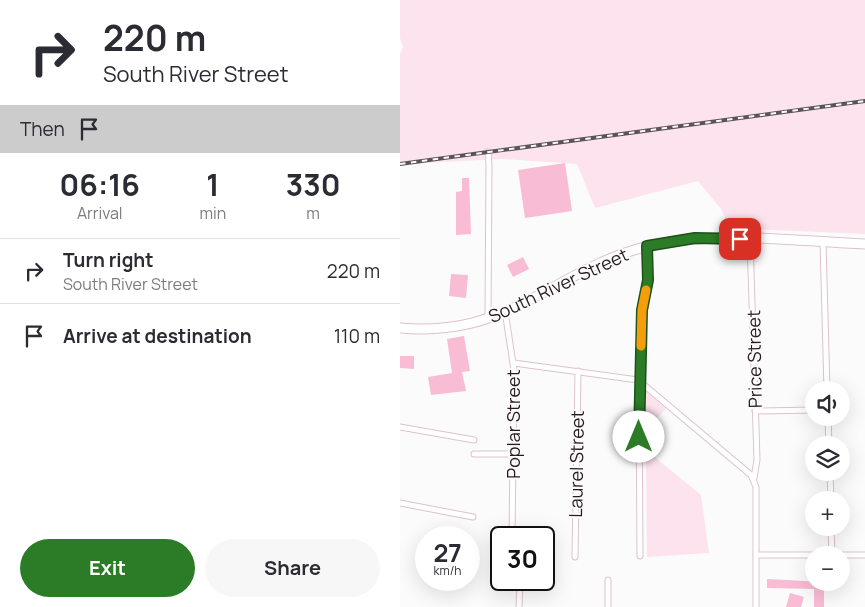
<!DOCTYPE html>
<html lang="en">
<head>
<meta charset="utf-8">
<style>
	:root { --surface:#fff; --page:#f7f7f7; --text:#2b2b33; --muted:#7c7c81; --line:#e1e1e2; --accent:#2c7c27 }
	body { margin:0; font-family:Manrope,sans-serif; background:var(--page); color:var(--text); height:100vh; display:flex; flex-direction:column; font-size:19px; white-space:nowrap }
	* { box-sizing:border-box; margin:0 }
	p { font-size:16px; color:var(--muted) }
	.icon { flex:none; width:28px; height:28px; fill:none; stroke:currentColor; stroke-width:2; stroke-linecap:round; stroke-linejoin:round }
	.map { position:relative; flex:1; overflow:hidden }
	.details { display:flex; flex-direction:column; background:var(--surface); width:400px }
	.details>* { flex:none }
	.banner { background:#fff; color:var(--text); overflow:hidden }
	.fabs { position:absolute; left:405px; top:381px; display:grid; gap:10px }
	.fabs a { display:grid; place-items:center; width:45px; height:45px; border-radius:50%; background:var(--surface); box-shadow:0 5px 20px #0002; font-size:25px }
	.speed { position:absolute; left:15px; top:526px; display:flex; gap:10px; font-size:25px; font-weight:700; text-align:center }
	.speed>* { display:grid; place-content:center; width:65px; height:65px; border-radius:50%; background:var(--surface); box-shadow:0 5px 20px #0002; line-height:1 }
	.speed small { font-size:12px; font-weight:400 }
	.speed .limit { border:2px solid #111; border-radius:8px; background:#fff; color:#111 }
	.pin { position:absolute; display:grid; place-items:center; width:42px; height:42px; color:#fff; margin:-21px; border-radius:10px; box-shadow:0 2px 8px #0006 }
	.me { position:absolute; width:55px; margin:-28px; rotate:0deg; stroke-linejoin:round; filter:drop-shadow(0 0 4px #0008) }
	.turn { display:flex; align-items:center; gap:18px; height:105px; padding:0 20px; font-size:22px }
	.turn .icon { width:65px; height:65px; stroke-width:2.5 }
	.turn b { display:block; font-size:35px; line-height:42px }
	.then { display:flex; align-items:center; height:48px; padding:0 20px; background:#0003; gap:10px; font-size:19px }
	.eta { display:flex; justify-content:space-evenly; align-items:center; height:85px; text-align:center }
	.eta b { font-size:30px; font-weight:700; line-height:35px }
	.cta { display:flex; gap:10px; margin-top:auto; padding:10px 20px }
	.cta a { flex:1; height:58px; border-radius:30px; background:var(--accent); color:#fff; font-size:20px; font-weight:700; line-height:58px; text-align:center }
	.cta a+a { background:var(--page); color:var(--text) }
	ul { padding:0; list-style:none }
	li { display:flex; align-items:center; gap:15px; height:65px; padding:0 20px; border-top:1px solid var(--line) }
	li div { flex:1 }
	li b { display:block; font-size:19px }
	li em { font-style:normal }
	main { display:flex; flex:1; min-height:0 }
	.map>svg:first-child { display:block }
</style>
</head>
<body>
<main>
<section class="details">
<div class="banner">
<div class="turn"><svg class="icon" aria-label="right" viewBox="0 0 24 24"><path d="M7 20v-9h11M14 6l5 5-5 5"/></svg><div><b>220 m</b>South River Street</div></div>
<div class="then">Then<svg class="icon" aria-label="arrive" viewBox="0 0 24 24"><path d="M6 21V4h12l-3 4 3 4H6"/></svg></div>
</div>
<div class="eta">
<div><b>06:16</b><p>Arrival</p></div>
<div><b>1</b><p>min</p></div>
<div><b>330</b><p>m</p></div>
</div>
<ul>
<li><svg class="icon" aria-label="right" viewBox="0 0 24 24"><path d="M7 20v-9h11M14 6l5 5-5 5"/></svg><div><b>Turn right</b><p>South River Street</p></div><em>220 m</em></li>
<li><svg class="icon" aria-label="arrive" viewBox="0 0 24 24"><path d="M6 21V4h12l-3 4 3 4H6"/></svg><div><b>Arrive at destination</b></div><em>110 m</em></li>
</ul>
<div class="cta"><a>Exit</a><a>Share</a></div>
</section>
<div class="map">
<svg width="465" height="607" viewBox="0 0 465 607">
	<rect width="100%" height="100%" fill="#fbfbfb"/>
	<g fill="#fce3ed">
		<polygon points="0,0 465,0 465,234 330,228 321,209 298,181 195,208 177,164 103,159 0,164 0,54 3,47 0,38"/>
		<polygon points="244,390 266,408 245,433"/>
		<polygon points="246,450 301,495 309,553 247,557"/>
	</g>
	<g fill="#f9bcd5">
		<polygon points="165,163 172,211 125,218 118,170"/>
		<polygon points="62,178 69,178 71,234 56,235 56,192 62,191"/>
		<polygon points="123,257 129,269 113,277 107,265"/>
		<polygon points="51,274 68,275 66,298 49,296"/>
		<polygon points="64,336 70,371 62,372 66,391 31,395 28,377 52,373 47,339"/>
		<polygon points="0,356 14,356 14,369 0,368"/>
		<polygon points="367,579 424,582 424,607 414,607 414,589 367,588"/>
		<polygon points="390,593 404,597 401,607 386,607"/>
	</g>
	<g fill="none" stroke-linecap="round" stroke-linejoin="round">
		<defs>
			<g id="minor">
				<polyline points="350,239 357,460 354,478"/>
				<polyline points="423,242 427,390"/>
				<polyline points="105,311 114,370 112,538"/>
				<polyline points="88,318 89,164 88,152"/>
				<polyline points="114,363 238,380 351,475 356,487 356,607"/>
				<polyline points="355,411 414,410"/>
				<polyline points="428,418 429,445"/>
				<polyline points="0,427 74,440"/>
				<polyline points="74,454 113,454"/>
				<polyline points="430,472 431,500"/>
				<polyline points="0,503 73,517"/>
				<polyline points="431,528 432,554"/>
				<polyline points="356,555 414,555"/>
				<polyline points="417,555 465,555"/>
				<polyline points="240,556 239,398 242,309 248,279 247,246"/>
				<polyline points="175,557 178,371"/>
				<polyline points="208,580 208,607"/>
				<polyline points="119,607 120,581"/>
			</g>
			<path id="primary" d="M0,328C24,330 48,329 72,323C130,308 177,267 234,250C308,228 389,241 465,244"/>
		</defs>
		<use href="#minor" stroke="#dec2cd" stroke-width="7"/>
		<use href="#primary" stroke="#dec2cd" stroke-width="11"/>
		<use href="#minor" stroke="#fff" stroke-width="5"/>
		<use href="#primary" stroke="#fff" stroke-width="9"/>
		<defs>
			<polyline id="rail" points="0,164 465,101"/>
		</defs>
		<use href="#rail" stroke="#5b5356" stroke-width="4"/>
		<use href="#rail" stroke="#fbfbfb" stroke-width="2" stroke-dasharray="5.5" stroke-linecap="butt"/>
	</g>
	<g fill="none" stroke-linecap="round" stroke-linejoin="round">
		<defs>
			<polyline id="route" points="239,437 242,310 248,280 247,246 295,238 340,239"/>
		</defs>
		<use href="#route" stroke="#1d5119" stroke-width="12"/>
		<use href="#route" stroke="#2c7c27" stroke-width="9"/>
		<polyline stroke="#f59e0b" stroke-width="9" points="241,346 242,310 246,290"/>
	</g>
	<g text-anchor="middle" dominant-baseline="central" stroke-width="4" stroke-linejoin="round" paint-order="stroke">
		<g font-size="18" fill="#251b1f" stroke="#fbfbfb">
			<text transform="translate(158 285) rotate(-25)">South River Street</text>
			<text transform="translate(354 359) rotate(-91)">Price Street</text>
			<text transform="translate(113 424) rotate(-90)">Poplar Street</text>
			<text transform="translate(176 464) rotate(-89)">Laurel Street</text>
		</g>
	</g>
</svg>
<div class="fabs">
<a><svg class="icon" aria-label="sound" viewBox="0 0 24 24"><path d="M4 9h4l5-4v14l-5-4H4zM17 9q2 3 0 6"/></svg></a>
<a><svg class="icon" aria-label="layers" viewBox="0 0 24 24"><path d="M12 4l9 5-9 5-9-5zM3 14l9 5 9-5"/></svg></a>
<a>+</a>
<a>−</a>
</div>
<div class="speed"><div>27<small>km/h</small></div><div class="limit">30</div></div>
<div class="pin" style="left:340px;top:239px;background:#d93025"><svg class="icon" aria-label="arrive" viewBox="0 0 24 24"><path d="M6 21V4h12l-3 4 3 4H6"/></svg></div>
<svg class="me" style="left:239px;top:437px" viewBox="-20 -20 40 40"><circle r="19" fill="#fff"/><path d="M0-13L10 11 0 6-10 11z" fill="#2c7c27"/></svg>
</div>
</main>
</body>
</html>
